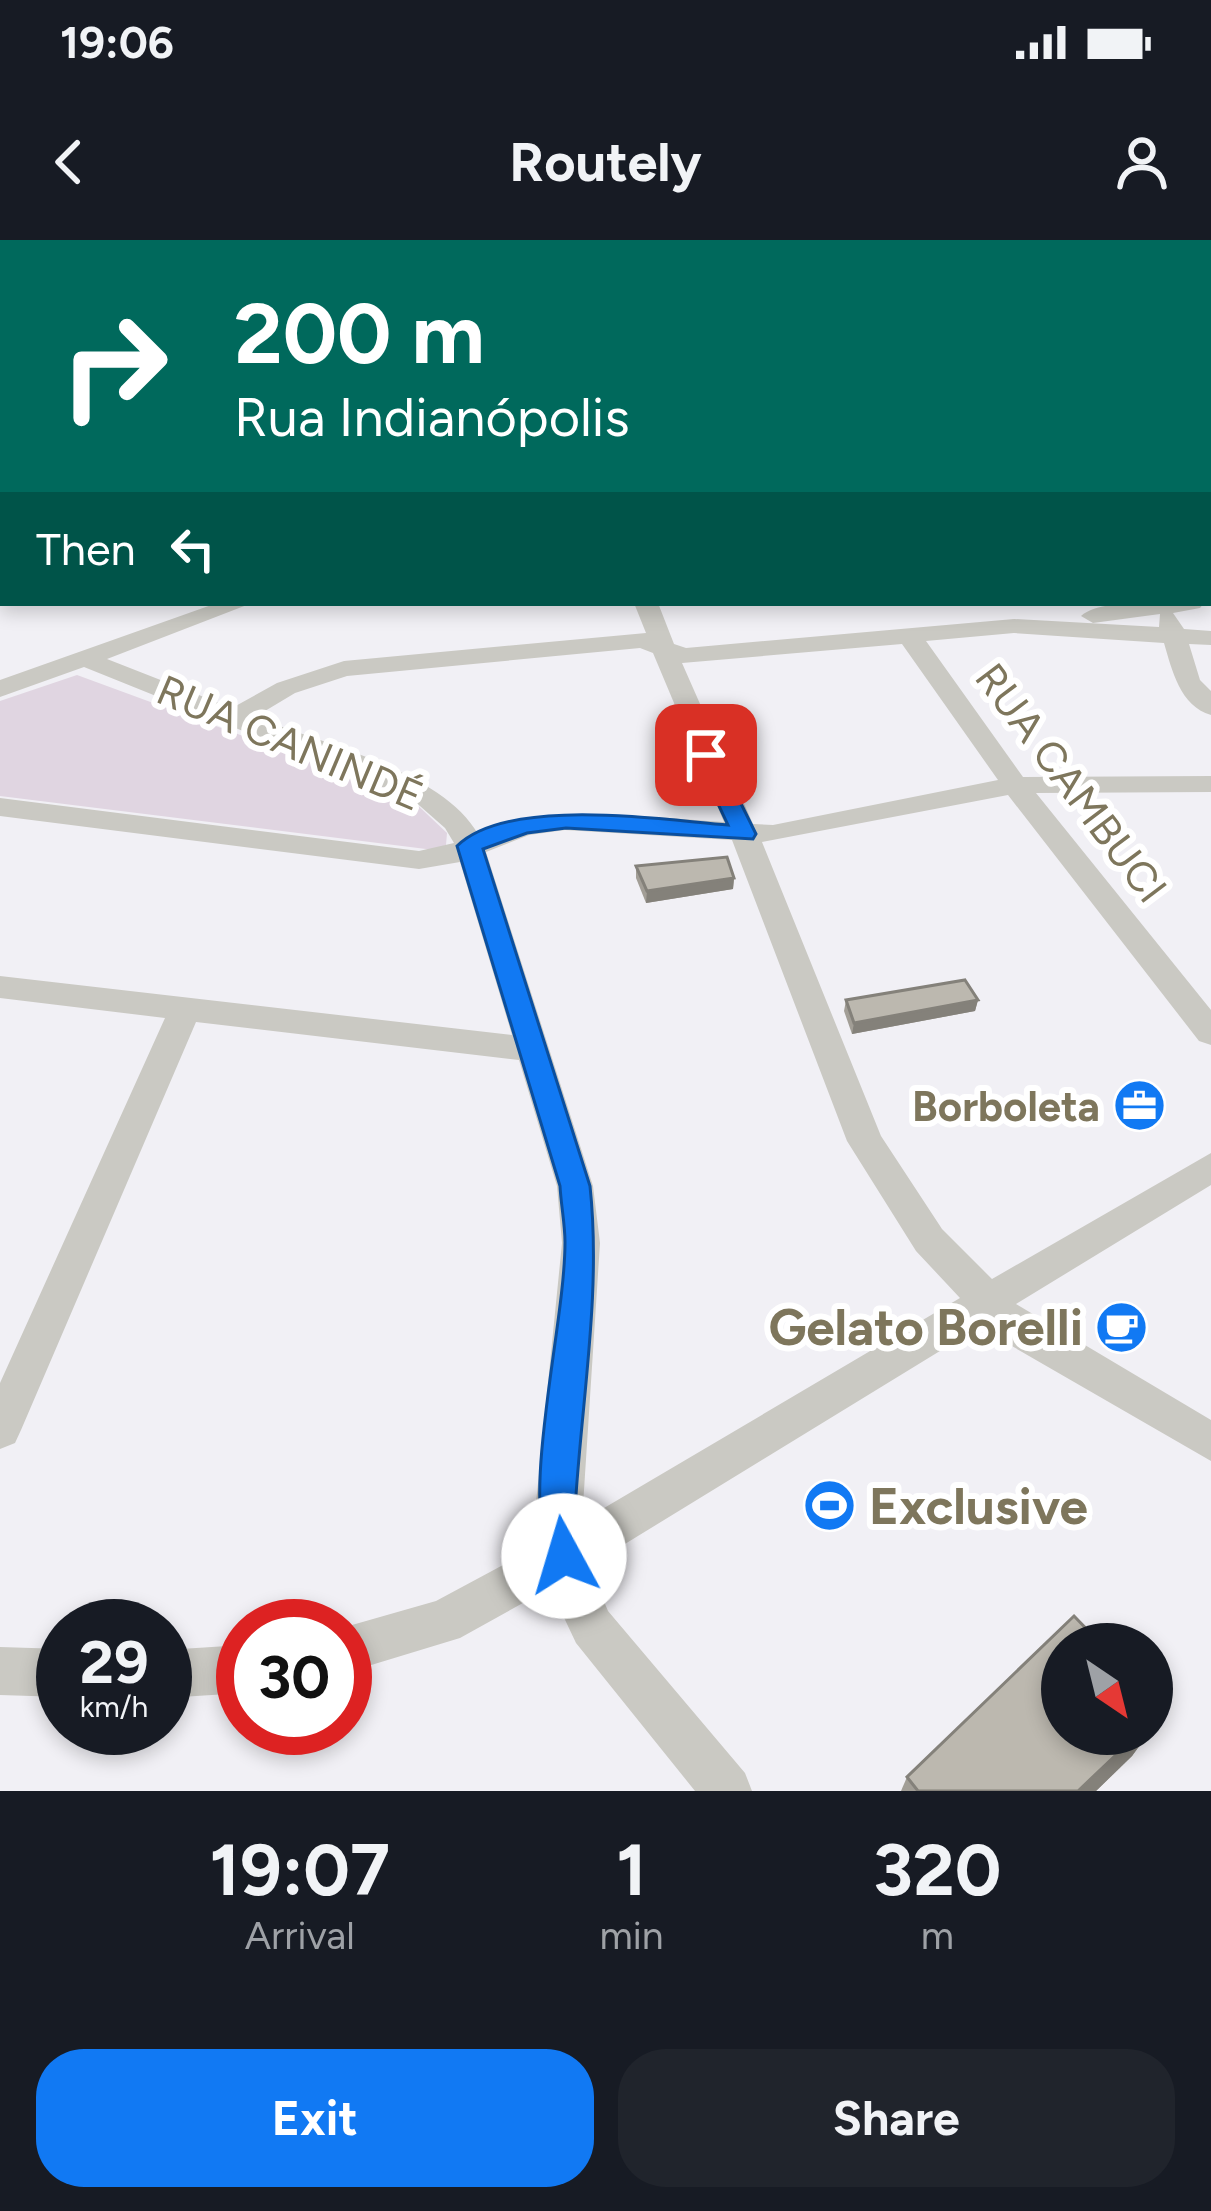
<!DOCTYPE html>
<html lang="en">
<head>
<meta charset="utf-8">
<style>
	:root { --surface:#171b24; --page:#20242c; --text:#f1f3f6; --muted:#9ea1a6; --accent:#1179f3 }
	body { margin:0; font-family:Figtree,sans-serif; background:var(--page); color:var(--text); height:100vh; display:flex; flex-direction:column; font-size:45px; white-space:nowrap }
	* { box-sizing:border-box; margin:0 }
	p { font-size:39px; color:var(--muted) }
	.icon { flex:none; width:66px; height:66px; fill:none; stroke:currentColor; stroke-width:2; stroke-linecap:round; stroke-linejoin:round }
	.map { position:relative; height:1551px; overflow:hidden }
	.details { display:flex; flex-direction:column; background:var(--surface); flex:1 }
	.details>* { flex:none }
	.banner { position:absolute; left:0px; top:0px; width:1212px; height:366px; box-shadow:0 6px 18px #0003; background:#00695c; color:#fff; overflow:hidden }
	.needle { width:78px; rotate:145deg }
	.buttons { position:absolute; left:1041px; top:1383px; display:grid; gap:24px }
	.buttons a { display:grid; place-items:center; width:132px; height:132px; border-radius:50%; background:var(--surface); box-shadow:0 6px 18px #0003; font-size:60px }
	.speed { position:absolute; left:36px; top:1359px; display:flex; gap:24px; font-size:60px; font-weight:700; text-align:center }
	.speed>* { display:grid; place-content:center; width:156px; height:156px; border-radius:50%; background:var(--surface); box-shadow:0 6px 18px #0003; line-height:1 }
	.speed small { font-size:30px; font-weight:400 }
	.speed .limit { border:18px solid #d22; background:#fff; color:#111 }
	.pin { position:absolute; display:grid; place-items:center; width:102px; height:102px; color:#fff; margin:-51px; border-radius:24px; box-shadow:0 6px 18px #0006 }
	.me { position:absolute; width:132px; margin:-66px; rotate:354deg; stroke-linejoin:round; filter:drop-shadow(0 0 9px #0008) }
	.turn { display:flex; align-items:center; gap:42px; height:252px; padding:0 36px; font-size:54px }
	.turn .icon { width:156px; height:156px; stroke-width:2.5 }
	.turn b { display:block; font-size:84px; line-height:102px }
	.then { display:flex; align-items:center; height:114px; padding:0 36px; background:#0003; gap:24px; font-size:45px }
	.eta { display:flex; justify-content:space-evenly; align-items:center; height:204px; text-align:center }
	.eta b { font-size:72px; font-weight:700; line-height:84px }
	.button { display:flex; gap:24px; margin-top:auto; padding:24px 36px }
	.button a { flex:1; height:138px; border-radius:48px; background:var(--accent); color:#fff; font-size:48px; font-weight:700; line-height:138px; text-align:center }
	.button a+a { background:var(--page); color:var(--text) }
	.status { display:flex; justify-content:space-between; align-items:center; height:84px; padding:0 60px; background:var(--surface); direction:ltr }
	.status svg { height:33px; fill:currentColor }
	header { display:flex; justify-content:space-between; align-items:center; height:156px; padding:0 36px; background:var(--surface); font-size:54px; font-weight:700 }
	.map>svg:first-child { display:block }
</style>
</head>
<body>
<div class="status"><b>19:06</b><svg viewBox="0 0 49 12"><path d="M0 12V9h3v3zM5 12V6h3v6zM10 12V3h3v9zM15 12V0h3v12zM26 1h20v11H26zM47 4h2v5h-2z"/></svg></div>
<header><svg class="icon" aria-label="back" viewBox="0 0 24 24"><path d="M15 5l-7 7 7 7"/></svg>Routely<svg class="icon" aria-label="person" viewBox="0 0 24 24"><circle cx="12" cy="8" r="4"/><path d="M4 21q1-7 8-7t8 7"/></svg></header>
<div class="map">
<svg width="1211" height="1551" viewBox="0 0 1211 1551">
	<rect width="100%" height="100%" fill="#f1f0f5"/>
	<polygon fill="#e0d5e1" points="77,435 409,557 447,593 446,605 434,610 0,556 0,461"/>
	<g fill="none" stroke-linecap="round" stroke-linejoin="round">
		<defs>
			<polygon id="major" points="0,17 3,17 0,31"/>
		</defs>
		<use href="#major" stroke="#bebcb6" stroke-width="4"/>
		<g fill="#cac9c3" fill-rule="evenodd">
			<polygon points="256,0 288,0 290,3 258,3"/>
			<polygon points="505,0 521,0 522,3 506,3"/>
			<polygon points="659,0 675,0 676,3 660,3"/>
			<polygon points="769,0 791,0 789,3"/>
			<rect x="1027" y="0" width="16" height="3"/>
			<rect x="0" y="10" width="3" height="10"/>
			<rect x="0" y="100" width="3" height="12"/>
			<polygon points="3,132 3,144 0,145 0,133"/>
			<rect x="1209" y="180" width="2" height="12"/>
			<rect x="1209" y="262" width="2" height="14"/>
			<path d="M217,363H252L107,419L232,468L277,443L344,421L646,393L634,363H658L674,404L686,408L1014,379L1159,387L1160,374L1093,383L1081,376C1103,357 1173,363 1204,363L1200,368L1173,373L1184,389L1211,391V405L1189,404L1200,440L1211,451V475C1180,466 1172,430 1164,403L1014,393L926,401L1023,537L1211,536V552L1036,553L1211,770V805L1199,801L1008,555L762,602L881,896L942,989L992,1039L1211,913V945L1016,1064L1211,1180V1221L998,1098L984,1084L589,1326L608,1371L745,1533L752,1551H695L576,1403L550,1348L460,1398L345,1433V1387L436,1361L540,1305L536,1263L562,1003L557,946L519,820L196,782L21,1190L15,1203L0,1209V1143L165,778L0,758V736L512,795L460,622L419,629L0,576V558L419,611L454,603L445,588L412,559L84,427L0,457V440ZM902,404L998,540L773,585L753,584L682,423ZM640,408L653,413L724,582C639,577 558,563 478,594C442,531 321,503 255,477L295,453L347,436ZM565,590L732,600L847,901L916,1011L960,1058L582,1281L600,1003L593,946L486,612L529,595Z"/>
			<polygon points="243,1405 243,1453 165,1458 165,1410"/>
			<polygon points="0,1407 63,1409 63,1457 0,1455"/>
		</g>
		<use href="#major" fill="#fff" fill-rule="evenodd"/>
	</g>
	<g fill="#a29e96">
		<polygon points="636,626 734,638 733,649 646,663 636,638"/>
		<polygon points="846,760 978,760 975,771 852,794 844,771"/>
		<polygon points="1062,1494 1148,1494 1132,1516 1096,1551 901,1551 907,1537"/>
	</g>
	<g fill="#84817a">
		<polygon points="734,638 733,649 646,663 647,651"/>
		<polygon points="978,760 975,771 852,794 854,783"/>
		<polygon points="1138,1494 1148,1494 1132,1516 1096,1551 1078,1551"/>
	</g>
	<g fill="#bcb8af" stroke="#84817a" stroke-width="3">
		<rect x="1053" y="0" width="97" height="3"/>
		<polygon points="727,617 734,638 647,651 636,626"/>
		<polygon points="965,740 978,760 854,783 846,760"/>
		<polygon points="1074,1376 1101,1404 1062,1404 1062,1494 1138,1494 1078,1551 918,1551 907,1537"/>
		<polygon points="1152,1456 1164,1469 1152,1481"/>
	</g>
	<path fill="#1179f3" stroke="#0b4f9e" stroke-width="3" d="M706,509L717,515L756,594L753,599L566,588L527,593L483,609L590,946C601,1049 583,1152 576,1255C574,1280 587,1305 577,1328L564,1333L551,1328C519,1253 565,1089 565,1002C565,984 561,965 560,946L457,606C508,556 661,580 728,585L695,515Z"/>
	<defs>
		<symbol id="office-disc" viewBox="-11 -11 22 22"><circle r="9.5" fill="#1179f3" stroke="#fff"/><path d="M-6-3h4V-5.5h4V-3h4V5H-6ZM-1-4.5V-3h2v-1.5ZM-6 0V1H6V0Z" fill="#fff"/></symbol>
		<symbol id="cafe-disc" viewBox="-11 -11 22 22"><circle r="9.5" fill="#1179f3" stroke="#fff"/><path d="M-5.5-4.5H6V0H3Q3 3.5 0 3.5H-2.5Q-5.5 3.5-5.5 0ZM3-3.2v2h1.7v-2ZM-6 4.5H4V6H-6Z" fill="#fff"/></symbol>
		<symbol id="stadium-disc" viewBox="-11 -11 22 22"><circle r="9.5" fill="#1179f3" stroke="#fff"/><path d="M0-5a6.5 5 0 1 0 0 10a6.5 5 0 1 0 0-10ZM-3.5-1.8h7v3.6h-7Z" fill="#fff"/></symbol>
	</defs>
	<g fill-rule="evenodd">
		<use href="#office-disc" x="1110" y="836" width="59" height="59"/>
		<use href="#cafe-disc" x="1092" y="1058" width="59" height="59"/>
		<use href="#stadium-disc" x="800" y="1236" width="59" height="59"/>
	</g>
	<g text-anchor="middle" dominant-baseline="central" stroke-width="12" stroke-linejoin="round" paint-order="stroke">
		<g font-size="42" fill="#7e765c" stroke="#fff">
			<text transform="translate(290 503) rotate(23)">RUA CANINDÉ</text>
			<text transform="translate(1071 543) rotate(53)">RUA CAMBUCI</text>
		</g>
		<g font-size="42" font-weight="bold" fill="#7e765c" stroke="#fff" text-anchor="end">
			<text x="1100" y="866">Borboleta</text>
		</g>
		<g font-size="51" font-weight="bold" fill="#7e765c" stroke="#fff" text-anchor="end">
			<text x="1083" y="1087">Gelato Borelli</text>
			<text x="869" y="1266" text-anchor="start">Exclusive</text>
		</g>
	</g>
</svg>
<div class="buttons">
<a><svg class="needle" viewBox="-14 -14 28 28"><path d="M0-13l5 13h-10z" fill="#e53935"/><path d="M0 13l5-13h-10z" fill="#9ea1a6"/></svg></a>
</div>
<div class="speed"><div>29<small>km/h</small></div><div class="limit">30</div></div>
<div class="pin" style="left:706px;top:515px;background:#d93025"><svg class="icon" aria-label="arrive" viewBox="0 0 24 24"><path d="M6 21V4h12l-3 4 3 4H6"/></svg></div>
<svg class="me" style="left:564px;top:1316px" viewBox="-20 -20 40 40"><circle r="19" fill="#fff"/><path d="M0-13L10 11 0 6-10 11z" fill="#1179f3"/></svg>
<div class="banner">
<div class="turn"><svg class="icon" aria-label="right" viewBox="0 0 24 24"><path d="M7 20v-9h11M14 6l5 5-5 5"/></svg><div><b>200 m</b>Rua Indianópolis</div></div>
<div class="then">Then<svg class="icon" aria-label="left" viewBox="0 0 24 24"><path d="M17 20v-9H6M10 6l-5 5 5 5"/></svg></div>
</div>
</div>
<section class="details">
<div class="eta">
<div><b>19:07</b><p>Arrival</p></div>
<div><b>1</b><p>min</p></div>
<div><b>320</b><p>m</p></div>
</div>
<div class="button"><a>Exit</a><a>Share</a></div>
</section>
</body>
</html>
